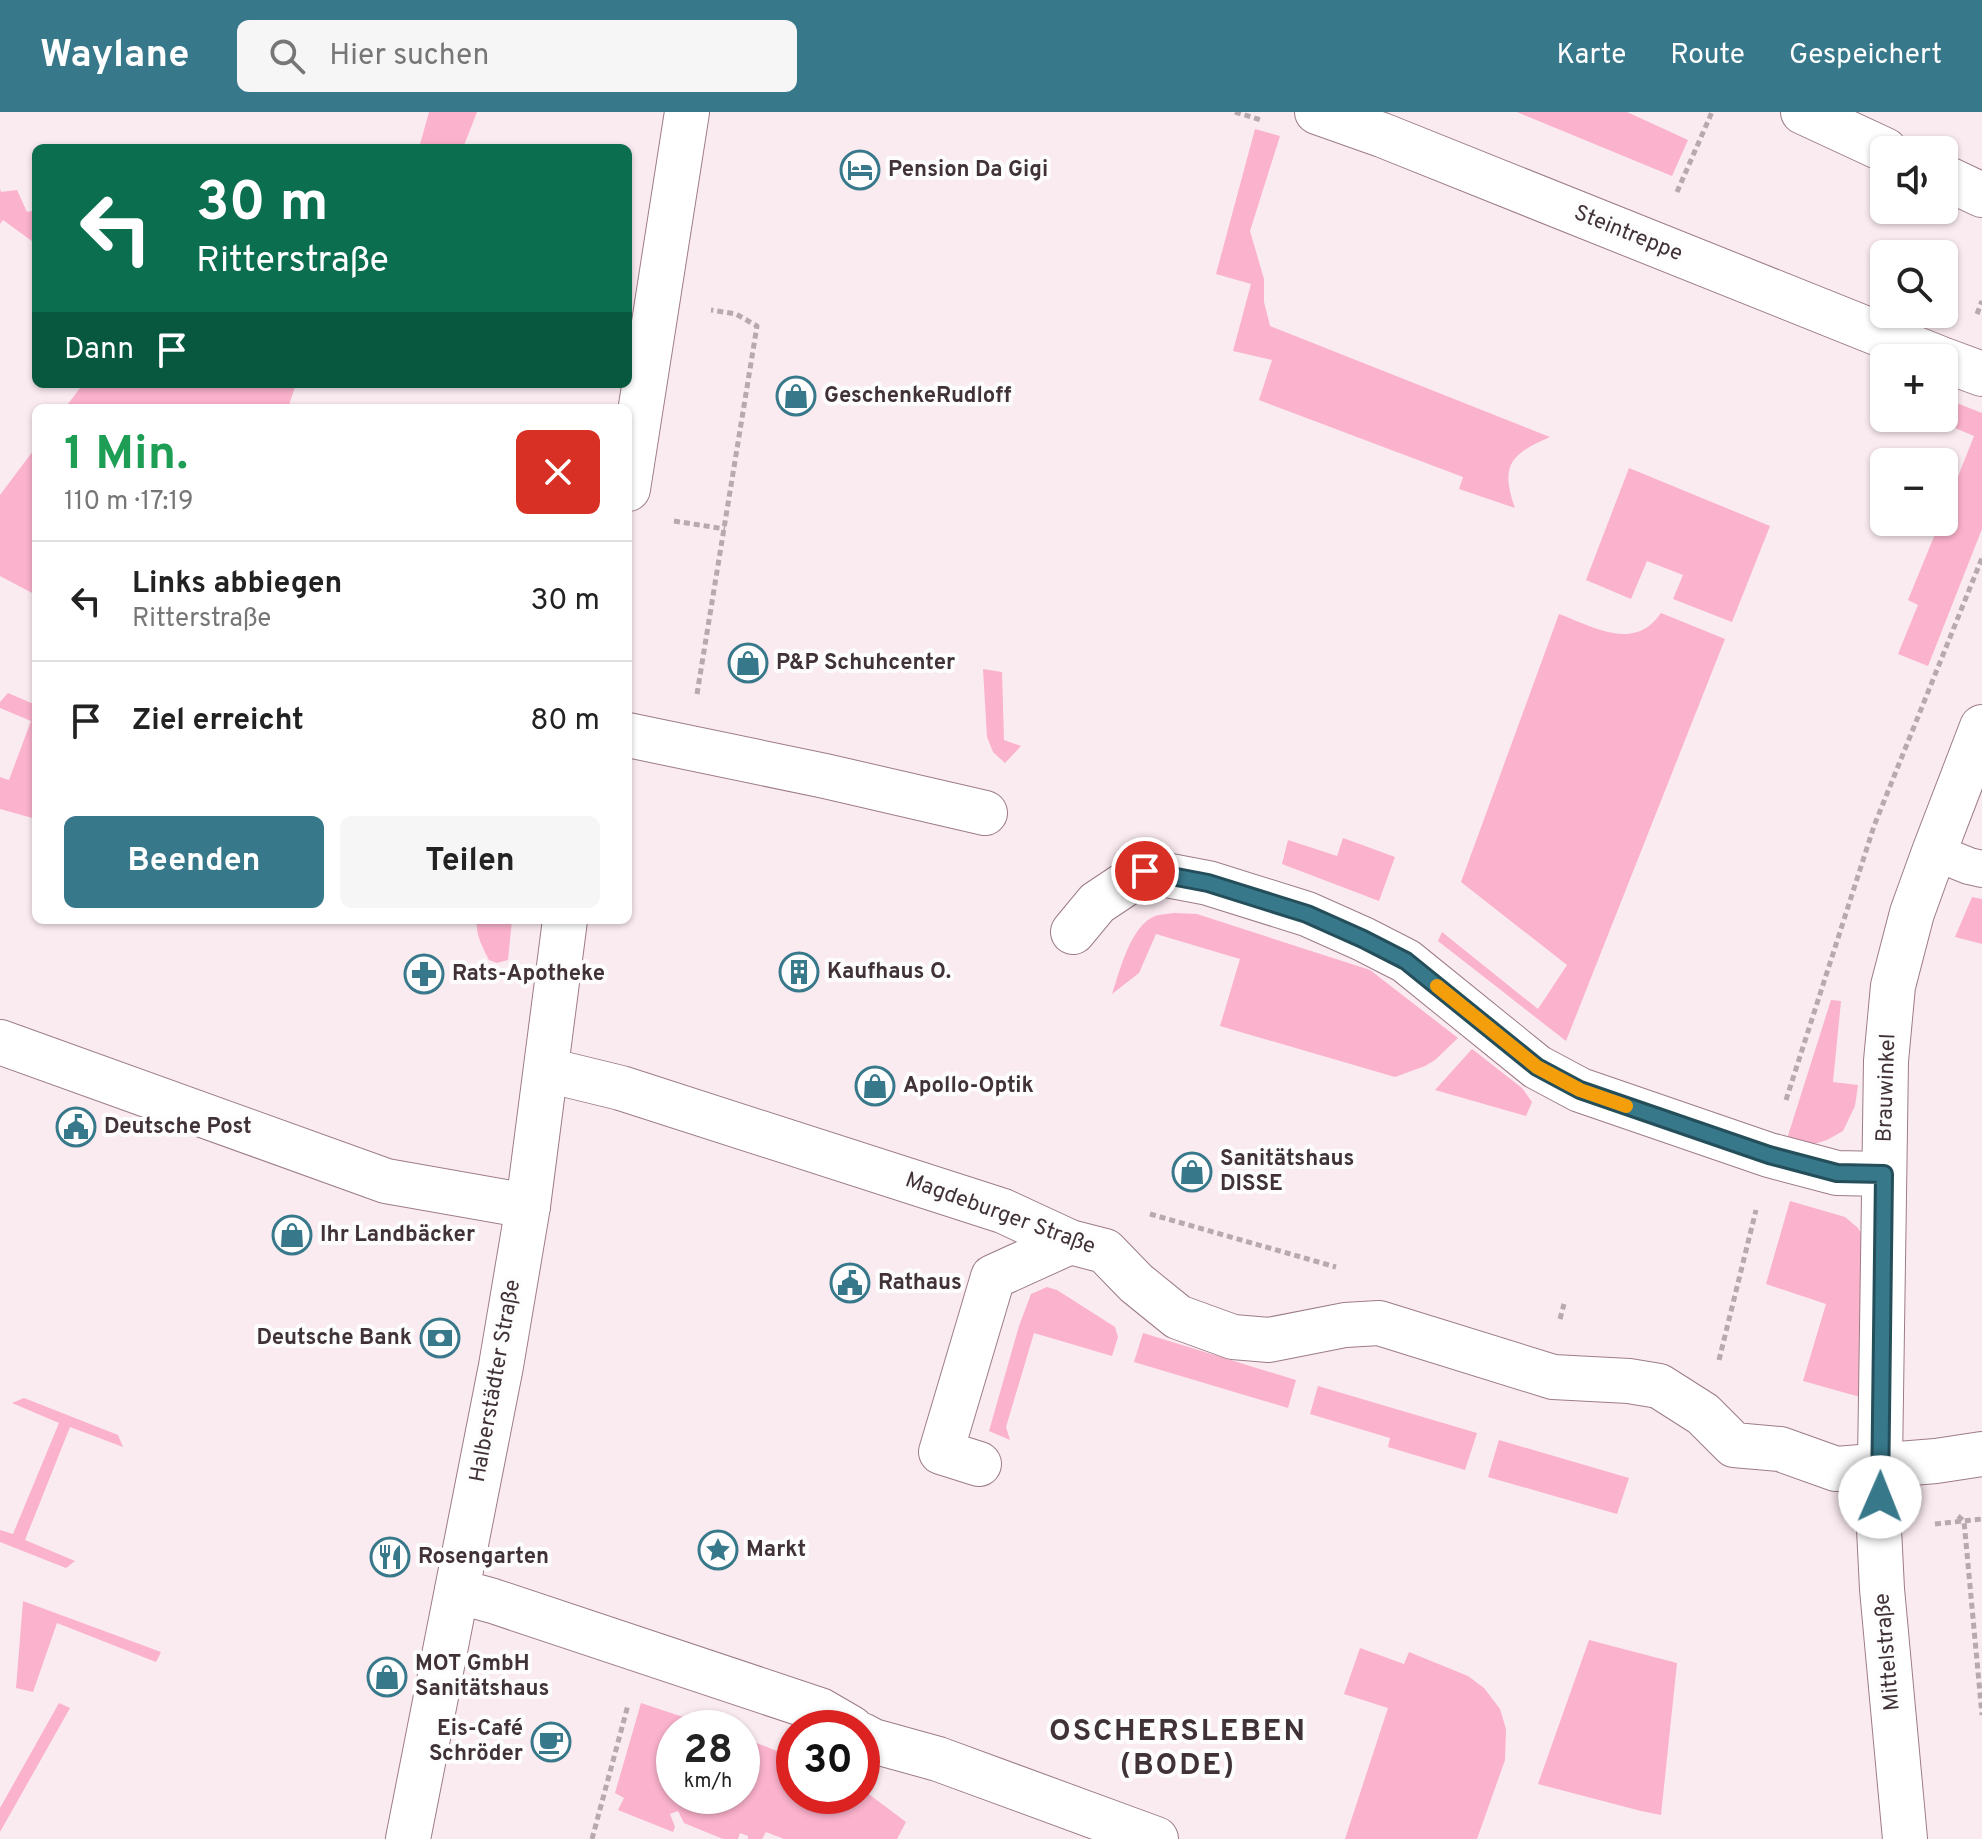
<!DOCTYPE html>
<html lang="de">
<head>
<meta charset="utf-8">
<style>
	:root { --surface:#fff; --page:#f6f6f6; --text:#222; --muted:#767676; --line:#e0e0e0; --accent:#38788b }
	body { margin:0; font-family:Overpass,sans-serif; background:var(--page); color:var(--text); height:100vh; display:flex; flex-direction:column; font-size:30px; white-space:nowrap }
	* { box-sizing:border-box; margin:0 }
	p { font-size:26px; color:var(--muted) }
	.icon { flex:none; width:44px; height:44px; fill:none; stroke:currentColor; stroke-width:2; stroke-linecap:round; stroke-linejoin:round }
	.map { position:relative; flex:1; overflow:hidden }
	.panel { position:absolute; left:32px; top:292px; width:600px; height:520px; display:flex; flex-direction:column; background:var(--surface); border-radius:12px; box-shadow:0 2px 6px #0004 }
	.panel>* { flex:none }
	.hud { position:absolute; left:32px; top:32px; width:600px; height:244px; border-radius:12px; box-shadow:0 2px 6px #0004; background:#0b6e4f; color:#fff; overflow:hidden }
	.tools { position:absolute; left:1870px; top:24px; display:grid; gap:16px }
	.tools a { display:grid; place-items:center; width:88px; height:88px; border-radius:12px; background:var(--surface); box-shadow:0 2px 6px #0004; font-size:40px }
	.speed { position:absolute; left:656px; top:1598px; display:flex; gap:16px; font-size:40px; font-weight:700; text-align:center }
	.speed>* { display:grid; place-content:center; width:104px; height:104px; border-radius:50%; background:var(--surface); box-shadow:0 2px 6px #0004; line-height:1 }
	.speed small { font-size:20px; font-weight:400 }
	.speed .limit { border:12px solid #d22; background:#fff; color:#111 }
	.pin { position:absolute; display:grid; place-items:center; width:68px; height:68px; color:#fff; margin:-34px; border:4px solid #fff; border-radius:50%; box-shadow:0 2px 8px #0007 }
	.me { position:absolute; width:88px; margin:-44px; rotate:1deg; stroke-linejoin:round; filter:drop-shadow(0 0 6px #0008) }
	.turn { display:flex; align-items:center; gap:28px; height:168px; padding:0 32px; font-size:36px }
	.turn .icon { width:104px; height:104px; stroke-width:2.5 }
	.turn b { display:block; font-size:56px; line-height:68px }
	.then { display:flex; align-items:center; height:76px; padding:0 32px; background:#0003; gap:16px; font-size:30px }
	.round { display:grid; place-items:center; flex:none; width:84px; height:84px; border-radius:12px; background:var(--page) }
	.summary { display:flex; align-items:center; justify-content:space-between; height:136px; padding:0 32px }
	h1 { font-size:48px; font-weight:700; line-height:60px; color:#1e9e55 }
	.action { display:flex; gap:16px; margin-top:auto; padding:16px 32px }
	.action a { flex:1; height:92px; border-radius:12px; background:var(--accent); color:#fff; font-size:32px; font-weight:700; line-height:92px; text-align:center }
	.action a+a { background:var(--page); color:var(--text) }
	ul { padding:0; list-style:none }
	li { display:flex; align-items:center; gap:24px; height:120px; padding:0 32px; border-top:2px solid var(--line) }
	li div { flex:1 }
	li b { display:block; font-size:30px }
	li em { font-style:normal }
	header { display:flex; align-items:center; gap:48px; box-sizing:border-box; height:112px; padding:0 40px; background:var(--accent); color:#fff }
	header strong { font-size:38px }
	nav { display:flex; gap:44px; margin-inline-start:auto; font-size:28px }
	.search { width:560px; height:72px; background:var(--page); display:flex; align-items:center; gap:20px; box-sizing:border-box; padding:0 28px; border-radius:12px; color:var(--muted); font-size:30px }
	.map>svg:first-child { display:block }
</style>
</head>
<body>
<header>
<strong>Waylane</strong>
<div class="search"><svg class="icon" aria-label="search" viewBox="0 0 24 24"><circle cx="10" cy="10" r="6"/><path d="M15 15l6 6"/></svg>Hier suchen</div>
<nav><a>Karte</a><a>Route</a><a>Gespeichert</a></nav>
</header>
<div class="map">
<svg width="1982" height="1727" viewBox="0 0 1982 1727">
	<rect width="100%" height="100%" fill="#faebf0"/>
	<g fill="#fbb2cc">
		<polygon points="429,0 477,0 463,36 419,36"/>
		<polygon points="1517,0 1627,0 1688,28 1672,64"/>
		<path d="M1255,17L1280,24L1250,119L1264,167V190L1270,214L1550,325C1510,342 1500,354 1515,396L1459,377L1463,365L1259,288L1272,248L1233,239L1251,172L1216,162Z"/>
		<polygon points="0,77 1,80 17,78 27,100 36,98 36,132 3,108 0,112"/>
		<polygon points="83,272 296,272 288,296 65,296"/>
		<polygon points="1944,286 1982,301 1982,417 1928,554 1898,542 1918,493 1908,488 1940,410 1944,410 1944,400 1974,324 1931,306 1944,306"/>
		<polygon points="36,335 36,483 0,464 0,383"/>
		<polygon points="1629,356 1770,414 1732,510 1673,487 1683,463 1647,449 1631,487 1586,468"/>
		<path d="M1661,501L1725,527L1566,929L1438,829L1442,820L1538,897L1567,853L1461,770L1559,502C1594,515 1635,540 1661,501Z"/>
		<polygon points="983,557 1002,560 1004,628 1021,634 1005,651 993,640 987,625"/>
		<polygon points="8,581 36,593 36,707 0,697 0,665 9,668 31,609 0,596 0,590"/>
		<polygon points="1343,726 1395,745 1379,789 1282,752 1288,728 1337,744"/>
		<polygon points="1972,785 1982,787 1982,832 1955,825"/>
		<path d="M1174,801L1197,802L1370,858L1458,926L1435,948L1425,954L1395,965L1220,914L1240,847L1156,822L1139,861L1112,882C1120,859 1130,814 1155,804C1161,802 1169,802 1174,801Z"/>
		<path d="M477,808H512L508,848L497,851L489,848C483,836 475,822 477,808Z"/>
		<polygon points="1831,888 1841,889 1833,970 1858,973 1855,994 1843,1019 1827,1028 1808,1034 1786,1030"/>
		<polygon points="1472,937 1522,976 1532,990 1526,1004 1435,978"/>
		<polygon points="1790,1089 1845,1105 1858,1116 1869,1135 1860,1285 1803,1269 1826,1192 1766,1172"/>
		<polygon points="1047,1175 1057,1178 1115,1215 1118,1225 1112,1244 1034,1221 1006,1315 1010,1328 989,1319 1019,1214 1031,1182"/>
		<polygon points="1143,1221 1296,1268 1288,1296 1134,1250"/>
		<polygon points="1318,1274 1477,1321 1465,1358 1388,1335 1390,1326 1310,1302"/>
		<polygon points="24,1286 118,1323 123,1335 70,1315 25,1428 75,1449 66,1456 0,1430 0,1418 13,1422 59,1311 12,1291"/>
		<polygon points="1499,1328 1629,1366 1617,1402 1488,1365"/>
		<polygon points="23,1489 161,1540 156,1550 57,1511 33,1580 16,1576"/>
		<polygon points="1589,1528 1677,1551 1661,1703 1641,1699 1538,1672"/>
		<polygon points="1360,1536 1404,1552 1409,1540 1468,1564 1484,1576 1500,1597 1506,1617 1505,1648 1477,1727 1345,1727 1388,1596 1344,1582"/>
		<polygon points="59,1591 70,1596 0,1720 0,1696"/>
		<polygon points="641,1591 716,1616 674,1616 674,1684 742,1684 742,1625 794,1646 794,1684 862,1684 862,1677 906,1710 897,1727 784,1727 766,1720 762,1727 748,1727 748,1724 740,1721 738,1727 723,1727 684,1711 678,1699 670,1702 675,1715 673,1720 618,1698 624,1686 615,1681"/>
	</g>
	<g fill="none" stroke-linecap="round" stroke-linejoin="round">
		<defs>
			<polyline id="lane" points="1934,740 1969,754 1982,757"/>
			<g id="street">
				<polyline points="1317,0 1382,23 1939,246"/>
				<polyline points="1803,0 1885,38"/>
				<polyline points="1944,65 1982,83"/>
				<polyline points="1944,248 1982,262"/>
				<polyline points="628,377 687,0"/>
				<polyline points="628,623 825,664 985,701"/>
				<polyline points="1073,820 1097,791 1145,759 1208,771 1307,802 1363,827 1406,849 1537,955 1580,978 1769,1043 1837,1061 1884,1062"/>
				<polyline points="0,930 386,1069 528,1094"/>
				<polyline points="547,958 621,976 1003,1099 1070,1130 1105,1139 1136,1171 1178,1205 1233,1225 1269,1228 1345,1213 1379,1211 1553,1265 1629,1269 1659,1274 1703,1302 1734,1333 1780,1337 1836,1357 1936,1349 1982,1342"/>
				<polyline points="979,1352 941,1340 993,1165 1070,1130"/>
				<polyline points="457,1479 493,1489 820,1598 851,1616"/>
				<polyline points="862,1623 873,1629 938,1647 1156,1727"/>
				<polyline points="408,1727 501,1254 528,1094 565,808"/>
				<polyline points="1905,1727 1882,1477 1879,1417 1886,949 1893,874 1912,801 1934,740 1982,615"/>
			</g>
		</defs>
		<use href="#lane" stroke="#9d7c87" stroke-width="38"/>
		<use href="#street" stroke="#9d7c87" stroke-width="46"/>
		<g stroke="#b7a9ad" stroke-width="5" stroke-dasharray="6 4" stroke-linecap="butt">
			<polyline points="1235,0 1261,8"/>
			<polyline points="1677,80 1712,0"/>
			<polyline points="1977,202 1982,189"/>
			<polyline points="674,409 725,417"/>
			<polyline points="697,582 757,214 736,202 711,198"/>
			<polyline points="1786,988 1874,714 1982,446"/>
			<polyline points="1150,1102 1336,1155"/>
			<polyline points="1560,1207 1564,1192"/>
			<polyline points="1719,1248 1756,1098"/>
			<polyline points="1958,1404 1964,1409 1982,1603"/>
			<polyline points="1935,1412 1982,1407"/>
			<polyline points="592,1727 628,1593"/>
		</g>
		<use href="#lane" stroke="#fff" stroke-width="36"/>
		<use href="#street" stroke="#fff" stroke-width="44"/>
	</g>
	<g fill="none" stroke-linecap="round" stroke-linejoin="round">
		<defs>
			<polyline id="route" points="1145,759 1208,771 1307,802 1363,827 1406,849 1537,955 1580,978 1769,1043 1837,1061 1884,1062 1880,1385"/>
		</defs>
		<use href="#route" stroke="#244e5a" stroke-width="20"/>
		<use href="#route" stroke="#38788b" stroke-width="14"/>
		<polyline stroke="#f59e0b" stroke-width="14" points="1437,874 1537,955 1580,978 1626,994"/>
	</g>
	<defs>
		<symbol id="hotel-ring" viewBox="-11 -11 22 22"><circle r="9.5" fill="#fdfdfd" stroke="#38788b" stroke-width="1.5"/><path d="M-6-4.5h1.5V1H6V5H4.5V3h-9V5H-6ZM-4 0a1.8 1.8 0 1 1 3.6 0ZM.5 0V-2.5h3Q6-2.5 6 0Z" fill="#38788b"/></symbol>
		<symbol id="shop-ring" viewBox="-11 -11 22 22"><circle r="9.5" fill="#fdfdfd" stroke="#38788b" stroke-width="1.5"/><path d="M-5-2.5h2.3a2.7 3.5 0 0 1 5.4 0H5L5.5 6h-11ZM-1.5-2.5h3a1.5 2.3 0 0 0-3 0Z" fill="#38788b"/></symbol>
		<symbol id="building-ring" viewBox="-11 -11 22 22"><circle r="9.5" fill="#fdfdfd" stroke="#38788b" stroke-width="1.5"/><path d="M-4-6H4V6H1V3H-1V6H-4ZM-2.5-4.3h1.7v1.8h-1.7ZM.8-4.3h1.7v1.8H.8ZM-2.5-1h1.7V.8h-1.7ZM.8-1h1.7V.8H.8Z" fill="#38788b"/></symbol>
		<symbol id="pharmacy-ring" viewBox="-11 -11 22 22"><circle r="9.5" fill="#fdfdfd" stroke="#38788b" stroke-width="1.5"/><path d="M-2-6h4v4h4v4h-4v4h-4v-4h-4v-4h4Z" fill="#38788b"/></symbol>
		<symbol id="civic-ring" viewBox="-11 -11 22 22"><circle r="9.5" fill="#fdfdfd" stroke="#38788b" stroke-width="1.5"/><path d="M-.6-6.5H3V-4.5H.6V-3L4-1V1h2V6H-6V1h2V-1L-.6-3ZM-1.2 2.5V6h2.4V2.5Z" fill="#38788b"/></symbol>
		<symbol id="bank-ring" viewBox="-11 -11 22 22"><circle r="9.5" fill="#fdfdfd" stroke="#38788b" stroke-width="1.5"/><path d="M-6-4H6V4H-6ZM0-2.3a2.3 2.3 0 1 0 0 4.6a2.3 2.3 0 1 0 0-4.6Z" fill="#38788b"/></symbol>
		<symbol id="sight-ring" viewBox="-11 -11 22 22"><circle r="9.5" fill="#fdfdfd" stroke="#38788b" stroke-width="1.5"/><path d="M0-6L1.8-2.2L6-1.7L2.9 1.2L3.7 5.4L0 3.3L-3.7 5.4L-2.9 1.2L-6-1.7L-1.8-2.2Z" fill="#38788b"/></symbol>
		<symbol id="restaurant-ring" viewBox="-11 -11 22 22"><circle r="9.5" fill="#fdfdfd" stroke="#38788b" stroke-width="1.5"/><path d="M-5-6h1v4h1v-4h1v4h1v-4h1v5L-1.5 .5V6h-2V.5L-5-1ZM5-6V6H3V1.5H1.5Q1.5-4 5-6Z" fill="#38788b"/></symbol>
		<symbol id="cafe-ring" viewBox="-11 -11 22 22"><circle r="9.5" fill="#fdfdfd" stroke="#38788b" stroke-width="1.5"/><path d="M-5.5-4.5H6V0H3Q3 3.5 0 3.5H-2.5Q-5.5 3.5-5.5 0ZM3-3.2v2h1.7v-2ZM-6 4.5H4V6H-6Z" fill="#38788b"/></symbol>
	</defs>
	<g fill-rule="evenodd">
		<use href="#hotel-ring" x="838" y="36" width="44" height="44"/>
		<use href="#shop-ring" x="774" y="262" width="44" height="44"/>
		<use href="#shop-ring" x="726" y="529" width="44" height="44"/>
		<use href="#building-ring" x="777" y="838" width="44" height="44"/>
		<use href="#pharmacy-ring" x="402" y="840" width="44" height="44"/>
		<use href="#shop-ring" x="853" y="952" width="44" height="44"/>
		<use href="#civic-ring" x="54" y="993" width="44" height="44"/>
		<use href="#shop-ring" x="1170" y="1038" width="44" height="44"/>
		<use href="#shop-ring" x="270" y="1101" width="44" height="44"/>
		<use href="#civic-ring" x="828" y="1149" width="44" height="44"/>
		<use href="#bank-ring" x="418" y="1204" width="44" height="44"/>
		<use href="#sight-ring" x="696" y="1416" width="44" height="44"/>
		<use href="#restaurant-ring" x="368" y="1423" width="44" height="44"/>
		<use href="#shop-ring" x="365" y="1543" width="44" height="44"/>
		<use href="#cafe-ring" x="529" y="1608" width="44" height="44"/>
	</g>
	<g text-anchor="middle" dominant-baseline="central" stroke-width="8" stroke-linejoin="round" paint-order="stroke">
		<g font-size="22" font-weight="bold" fill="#403236" stroke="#fdfdfd" text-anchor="start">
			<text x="888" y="58">Pension Da Gigi</text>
			<text x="824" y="284">GeschenkeRudloff</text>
			<text x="776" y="551">P&amp;P Schuhcenter</text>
			<text x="827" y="860">Kaufhaus O.</text>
			<text x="452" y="862">Rats-Apotheke</text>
			<text x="903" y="974">Apollo-Optik</text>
			<text x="104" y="1015">Deutsche Post</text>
			<text x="1220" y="1047">Sanitätshaus<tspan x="1220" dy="25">DISSE</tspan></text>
			<text x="320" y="1123">Ihr Landbäcker</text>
			<text x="878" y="1171">Rathaus</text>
			<text x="412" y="1226" text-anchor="end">Deutsche Bank</text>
			<text x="746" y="1438">Markt</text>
			<text x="418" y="1445">Rosengarten</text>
			<text x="415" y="1552">MOT GmbH<tspan x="415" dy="25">Sanitätshaus</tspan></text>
			<text x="523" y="1617" text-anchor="end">Eis-Café<tspan x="523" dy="25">Schröder</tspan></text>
		</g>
		<g font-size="22" fill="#403236" stroke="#fdfdfd">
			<text transform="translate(1628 122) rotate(22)">Steintreppe</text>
			<text transform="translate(1887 976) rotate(-88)">Brauwinkel</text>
			<text transform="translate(1000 1102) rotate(20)">Magdeburger Straße</text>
			<text transform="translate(496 1269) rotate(-80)">Halberstädter Straße</text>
			<text transform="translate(1888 1540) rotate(-95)">Mittelstraße</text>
		</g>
		<g font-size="30" font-weight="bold" letter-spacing="2" fill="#403236" stroke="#fdfdfd">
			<text x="1178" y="1620">OSCHERSLEBEN<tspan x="1178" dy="34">(BODE)</tspan></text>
		</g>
	</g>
</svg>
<div class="tools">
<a><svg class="icon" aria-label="sound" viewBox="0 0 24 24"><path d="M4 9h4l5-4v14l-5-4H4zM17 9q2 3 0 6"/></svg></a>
<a><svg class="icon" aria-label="search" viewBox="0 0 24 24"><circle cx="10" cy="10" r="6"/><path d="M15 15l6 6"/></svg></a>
<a>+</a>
<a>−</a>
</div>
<div class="speed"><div>28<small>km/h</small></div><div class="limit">30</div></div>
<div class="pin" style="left:1145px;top:759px;background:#d93025"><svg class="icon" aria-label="arrive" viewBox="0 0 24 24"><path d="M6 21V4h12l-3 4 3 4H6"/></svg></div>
<svg class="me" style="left:1880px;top:1385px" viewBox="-20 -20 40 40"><circle r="19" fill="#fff"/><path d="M0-13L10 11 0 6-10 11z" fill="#38788b"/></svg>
<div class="hud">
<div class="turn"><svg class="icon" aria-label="left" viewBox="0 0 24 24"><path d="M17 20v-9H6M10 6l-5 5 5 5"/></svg><div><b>30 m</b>Ritterstraße</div></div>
<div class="then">Dann<svg class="icon" aria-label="arrive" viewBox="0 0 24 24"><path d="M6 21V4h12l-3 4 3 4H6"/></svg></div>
</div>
<section class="panel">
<div class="summary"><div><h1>1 Min.</h1><p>110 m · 17:19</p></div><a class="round" style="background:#d93025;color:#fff"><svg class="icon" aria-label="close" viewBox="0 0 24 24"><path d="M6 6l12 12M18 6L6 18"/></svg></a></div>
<ul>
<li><svg class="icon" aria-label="left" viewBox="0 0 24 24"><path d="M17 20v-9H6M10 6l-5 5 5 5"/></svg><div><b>Links abbiegen</b><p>Ritterstraße</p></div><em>30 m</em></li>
<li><svg class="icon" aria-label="arrive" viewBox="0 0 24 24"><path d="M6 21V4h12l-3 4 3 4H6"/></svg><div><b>Ziel erreicht</b></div><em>80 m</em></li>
</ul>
<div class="action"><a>Beenden</a><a>Teilen</a></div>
</section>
</div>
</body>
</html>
